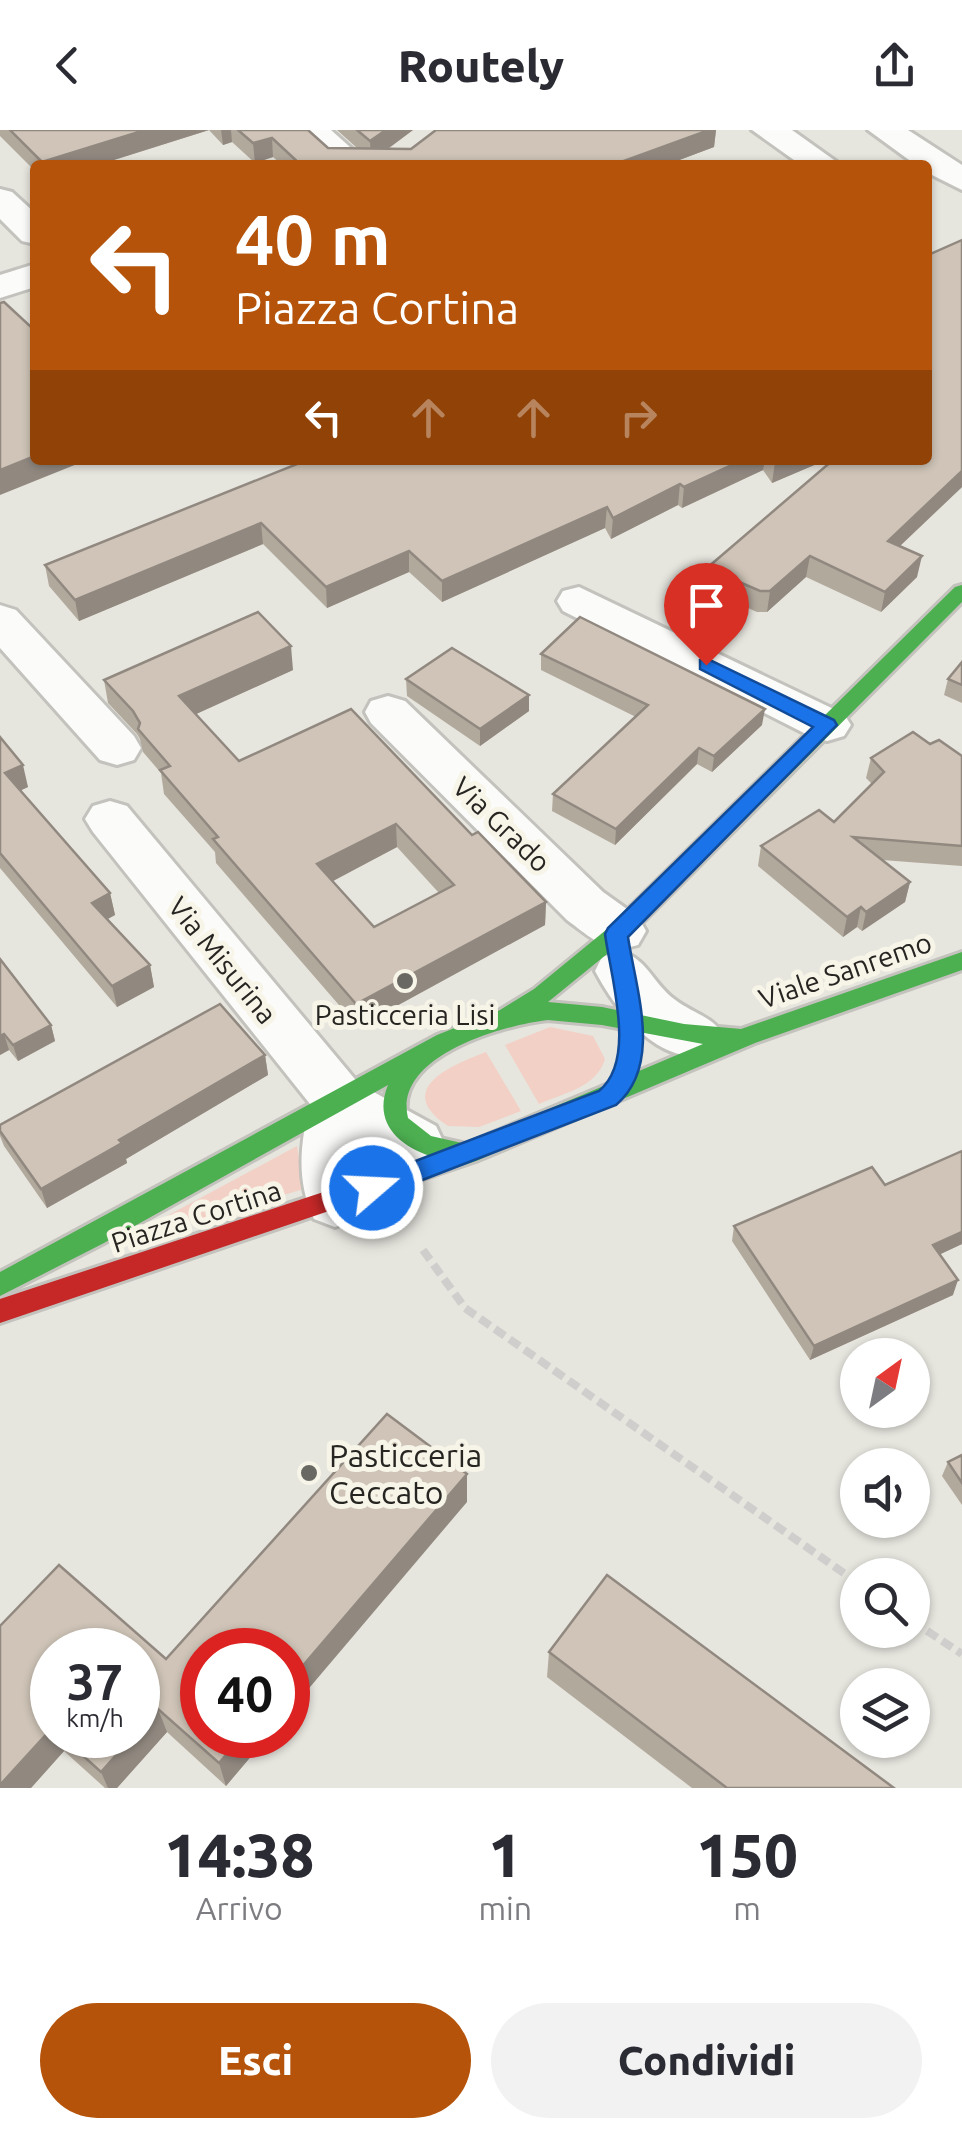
<!DOCTYPE html>
<html lang="it">
<head>
<meta charset="utf-8">
<style>
	:root { --surface:#fff; --page:#f2f2f3; --text:#2b2b33; --muted:#7c7c81; --accent:#b45309 }
	body { margin:0; font-family:Ubuntu,sans-serif; background:var(--page); color:var(--text); height:100vh; display:flex; flex-direction:column; font-size:38px; white-space:nowrap }
	* { box-sizing:border-box; margin:0 }
	p { font-size:32px; color:var(--muted) }
	.icon { flex:none; width:55px; height:55px; fill:none; stroke:currentColor; stroke-width:2; stroke-linecap:round; stroke-linejoin:round }
	.map { position:relative; height:1658px; overflow:hidden }
	.drawer { display:flex; flex-direction:column; background:var(--surface); flex:1 }
	.drawer>* { flex:none }
	.top-card { position:absolute; left:30px; top:30px; width:902px; height:305px; border-radius:10px; box-shadow:0 2px 8px #0004; background:#b45309; color:#fff; overflow:hidden }
	.needle { width:65px; rotate:33deg }
	.controls { position:absolute; left:840px; top:1208px; display:grid; gap:20px }
	.controls a { display:grid; place-items:center; width:90px; height:90px; border-radius:50%; background:var(--surface); box-shadow:0 2px 8px #0004; font-size:50px }
	.speed { position:absolute; left:30px; top:1498px; display:flex; gap:20px; font-size:50px; font-weight:700; text-align:center }
	.speed>* { display:grid; place-content:center; width:130px; height:130px; border-radius:50%; background:var(--surface); box-shadow:0 2px 8px #0004; line-height:1 }
	.speed small { font-size:25px; font-weight:400 }
	.speed .limit { border:15px solid #d22; background:#fff; color:#111 }
	.pin { position:absolute; display:grid; place-items:center; width:85px; height:85px; color:#fff; margin:-102px -42px; border-radius:50% 50% 50% 0; rotate:-45deg; box-shadow:0 0 10px #0007 }
	.pin .icon { rotate:45deg }
	.me { position:absolute; width:110px; margin:-55px; rotate:71deg; stroke-linejoin:round; filter:drop-shadow(0 0 8px #0008) }
	.turn { display:flex; align-items:center; gap:35px; height:210px; padding:0 40px; font-size:45px }
	.turn .icon { width:130px; height:130px; stroke-width:2.5 }
	.turn b { display:block; font-size:70px; line-height:85px }
	.lanes { display:flex; align-items:center; height:95px; padding:0 40px; background:#0003; justify-content:center; gap:50px; direction:ltr }
	.lanes .off { opacity:.35 }
	.eta { display:flex; justify-content:space-evenly; align-items:center; height:170px; text-align:center }
	.eta b { font-size:60px; font-weight:800; line-height:70px }
	.button { display:flex; gap:20px; margin-top:auto; padding:20px 40px }
	.button a { flex:1; height:115px; border-radius:60px; background:var(--accent); color:#fff; font-size:40px; font-weight:800; line-height:115px; text-align:center }
	.button a+a { background:var(--page); color:var(--text) }
	header { display:flex; justify-content:space-between; align-items:center; height:130px; padding:0 40px; background:var(--surface); font-size:45px; font-weight:800 }
	.map>svg:first-child { display:block }
</style>
</head>
<body>
<header><svg class="icon" aria-label="back" viewBox="0 0 24 24"><path d="M15 5l-7 7 7 7"/></svg>Routely<svg class="icon" aria-label="share" viewBox="0 0 24 24"><path d="M12 15V3M7 8l5-5 5 5M5 13v7h14v-7"/></svg></header>
<div class="map">
<svg width="962" height="1658" viewBox="0 0 962 1658">
	<rect width="100%" height="100%" fill="#e6e5de"/>
	<g fill="#f3d0c5">
		<path d="M550,897L593,906L605,929C597,957 564,963 539,974L505,915Z"/>
		<path d="M486,922L521,981L479,997L448,996C392,959 452,935 486,922Z"/>
		<polygon points="297,1016 304,1059 115,1114"/>
	</g>
	<g fill="none" stroke-linecap="round" stroke-linejoin="round">
		<defs>
			<g id="street">
				<polygon points="294,0 331,0 370,35 332,35"/>
				<polygon points="752,0 792,0 841,35 801,35"/>
				<polygon points="868,0 908,0 962,35 962,60 928,43 928,35 916,35"/>
				<polygon points="0,59 12,62 35,83 35,114 22,111 0,89"/>
				<polygon points="35,134 35,157 0,168 0,145"/>
				<polygon points="579,457 844,584 851,595 844,606 827,611 810,606 563,481 557,471 563,461"/>
				<polygon points="0,475 16,480 134,606 141,618 134,630 117,635 100,630 0,518"/>
				<path d="M388,566L405,571L603,762L638,787L646,801L638,815C606,825 592,808 567,790L371,593L365,582L371,571Z"/>
				<path d="M110,671L127,676L359,954L436,996L444,1013L436,1030L416,1037L359,1009C356,1037 368,1065 356,1089L335,1097L314,1089C296,1051 300,1014 310,974L93,702L85,689L93,676Z"/>
				<path d="M621,821C647,829 653,853 674,869C693,884 714,886 725,908L717,923C662,941 618,884 595,841L602,827Z"/>
			</g>
			<path id="fast" d="M962,455V472L628,807L548,872L602,877L684,894L741,899L962,822V840L755,913L476,1031L408,1054L399,1051L396,1044L399,1037L430,1026C397,1015 373,991 388,955L104,1113L0,1166V1142L437,905L500,880L534,859L612,795L955,457ZM548,890L602,895L703,914L466,1014L431,1006L408,988C393,926 503,895 548,890Z"/>
			<polygon id="jam" points="408,1034 417,1037 420,1044 417,1051 0,1193 0,1169"/>
		</defs>
		<use href="#street" stroke="#c3c2bd" stroke-width="6"/>
		<use href="#fast" stroke="#c3c2bd" stroke-width="6"/>
		<use href="#jam" stroke="#c3c2bd" stroke-width="6"/>
		<g stroke="#cfcecc" stroke-width="8" stroke-dasharray="12 6" stroke-linecap="butt">
			<polyline points="423,1120 465,1178 858,1453"/>
			<polyline points="912,1491 962,1524"/>
		</g>
		<use href="#street" fill="#fbfbfa" fill-rule="evenodd"/>
		<use href="#fast" fill="#4caf50" fill-rule="evenodd"/>
		<use href="#jam" fill="#c62828" fill-rule="evenodd"/>
	</g>
	<g fill="#b2a99d" fill-rule="evenodd">
		<polygon points="0,0 308,0 328,18 357,18 337,0 413,0 388,19 411,19 436,0 716,0 714,17 666,35 282,35 273,27 255,33 232,12 223,15 209,0 98,35 35,35 35,41 0,6"/>
		<polygon points="289,330 826,330 772,353 763,340 682,378 678,375 611,409 605,398 442,472 409,442 327,478 263,414 79,491 49,456 45,435 294,335"/>
		<polygon points="962,357 900,416 917,447 881,482 806,447 767,482 757,482 705,459 707,438"/>
		<polygon points="541,524 762,595 712,642 697,634 615,715 552,681 553,664 636,587 541,540"/>
		<polygon points="962,532 962,573 944,565 948,549"/>
		<path d="M293,540L196,584L239,631L472,705L546,772L545,795L358,897L216,733L215,722L164,664L161,643L143,622L140,609L137,604L108,573L104,550ZM397,717L439,763L374,797L332,751Z"/>
		<polygon points="406,549 529,581 480,616 407,566"/>
		<polygon points="0,607 28,657 21,660 110,763 115,785 107,789 150,835 154,857 117,877 0,738"/>
		<polygon points="930,614 962,626 962,736 882,730 910,752 905,772 862,801 857,797 843,807 758,736 761,716 834,692 872,654 866,648 871,628"/>
		<polygon points="0,829 51,895 55,911 18,931 9,920 0,925"/>
		<polygon points="265,925 268,945 126,1029 127,1033 47,1078 4,1016 0,1006 0,995"/>
		<polygon points="885,1055 962,1114 940,1124 953,1165 810,1230 732,1111 734,1096"/>
		<polygon points="962,1325 962,1375 942,1346 948,1332"/>
		<path d="M467,1372L202,1605H269L226,1656L167,1602L117,1658H105L64,1621L31,1658L0,1496L166,1529ZM52,1520L138,1605H52Z"/>
		<polygon points="549,1522 894,1658 692,1658 547,1547"/>
	</g>
	<g fill="#918980">
		<polygon points="145,0 209,0 98,35 43,35 42,32"/>
		<polygon points="221,0 231,0 232,12 223,15"/>
		<polygon points="386,0 413,0 371,31 370,11"/>
		<polygon points="709,0 716,0 714,17 666,35 613,35"/>
		<polygon points="272,8 273,27 255,33 253,13"/>
		<polygon points="35,326 35,330 87,330 0,365 0,340"/>
		<polygon points="743,330 765,330 763,340 682,378 684,357"/>
		<polygon points="781,330 826,330 772,353 775,332"/>
		<polygon points="962,341 962,357 883,432 888,411"/>
		<polygon points="680,354 678,375 611,409 613,388"/>
		<polygon points="607,377 605,398 442,472 442,451"/>
		<polygon points="261,393 263,414 79,491 75,470"/>
		<polygon points="409,421 409,442 327,478 326,457"/>
		<polygon points="810,426 806,447 767,482 770,461"/>
		<polygon points="922,426 917,447 881,482 885,462"/>
		<polygon points="291,516 293,540 183,590 179,566"/>
		<polygon points="529,565 529,581 480,616 480,599"/>
		<polygon points="765,579 762,595 712,642 714,626"/>
		<polygon points="699,618 697,634 615,715 616,699"/>
		<polygon points="23,635 28,657 11,665 5,643"/>
		<polygon points="396,694 397,717 320,758 317,734"/>
		<polygon points="910,752 905,772 862,801 866,782"/>
		<polygon points="110,763 115,785 97,795 92,773"/>
		<polygon points="546,772 545,795 358,897 356,874"/>
		<polygon points="861,777 857,797 843,807 847,787"/>
		<polygon points="150,835 154,857 117,877 112,856"/>
		<polygon points="51,895 55,911 18,931 13,915"/>
		<polygon points="4,904 9,920 0,925 0,906"/>
		<polygon points="265,925 268,945 126,1029 127,1033 47,1078 41,1059 119,1010"/>
		<polygon points="962,1102 962,1114 928,1130 933,1115"/>
		<polygon points="958,1150 953,1165 810,1230 814,1216"/>
		<polygon points="467,1344 467,1372 288,1583 288,1553"/>
		<polygon points="158,1579 167,1602 117,1658 108,1658 101,1642 134,1605 138,1605 138,1601"/>
		<polygon points="52,1598 52,1605 56,1605 64,1621 31,1658 0,1658 0,1655"/>
		<polygon points="243,1605 269,1605 226,1656 219,1633"/>
	</g>
	<g fill="#cfc4b7" stroke="#918980" stroke-width="2.5" fill-rule="evenodd">
		<polygon points="10,0 145,0 42,32"/>
		<polygon points="238,0 308,0 328,18 411,19 436,0 709,0 613,35 301,35 272,8 253,13"/>
		<polygon points="357,0 386,0 370,11"/>
		<polygon points="962,110 962,341 888,411 922,426 885,462 810,426 770,461 760,461 707,438 833,330 928,330 928,125"/>
		<polygon points="4,172 32,198 35,196 35,326 0,340 0,173"/>
		<polygon points="307,330 743,330 684,357 680,354 613,388 607,377 442,451 409,421 326,457 261,393 75,470 45,435"/>
		<path d="M258,482L291,516L179,566L239,631L351,579L472,705L478,702L546,772L356,874L213,709L218,707L160,640L170,636L138,599L140,593L133,581L104,550ZM396,694L454,755L374,797L317,734Z"/>
		<polygon points="580,487 765,579 714,626 699,618 616,699 553,664 648,575 541,524"/>
		<polygon points="452,518 529,565 480,599 406,549"/>
		<polygon points="962,532 962,555 948,549"/>
		<polygon points="913,602 930,614 939,610 962,626 962,716 853,707 910,752 866,782 861,777 847,787 761,716 819,680 834,692 884,642 871,628"/>
		<polygon points="0,607 23,635 5,643 110,763 92,773 150,835 112,856 0,723"/>
		<polygon points="0,829 51,895 13,915 4,904 0,906"/>
		<polygon points="220,874 265,925 119,1010 122,1013 41,1059 0,1001 0,995"/>
		<polygon points="962,1021 962,1102 933,1115 958,1150 814,1216 734,1096 872,1037 885,1055"/>
		<polygon points="387,1284 467,1344 288,1553 288,1520 202,1520 202,1605 243,1605 219,1633 158,1579 138,1601 138,1520 52,1520 52,1598 0,1655 0,1496 59,1435 166,1529"/>
		<polygon points="962,1325 962,1353 948,1332"/>
		<polygon points="607,1445 894,1658 727,1658 549,1522"/>
		<polygon points="60,1605 134,1605 101,1642"/>
	</g>
	<path fill="#1a73e8" stroke="#114b97" stroke-width="2.5" d="M706,528L834,590L837,595L628,807C636,860 663,935 616,975L381,1066L372,1069L363,1066L359,1058L363,1051L599,961C637,930 611,849 605,804L608,798L813,597L700,539V530Z"/>
	<g fill="#696863" stroke="#f7f4e8" stroke-width="4">
		<circle cx="405" cy="851" r="10"/>
		<circle cx="309" cy="1343" r="10"/>
	</g>
	<g text-anchor="middle" dominant-baseline="central" stroke-width="10" stroke-linejoin="round" paint-order="stroke">
		<g font-size="28" fill="#262521" stroke="#f7f4e8">
			<text transform="translate(502 694) rotate(44)">Via Grado</text>
			<text transform="translate(223 830) rotate(51)">Via Misurina</text>
			<text transform="translate(845 840) rotate(-19)">Viale Sanremo</text>
			<text transform="translate(196 1086) rotate(-18)">Piazza Cortina</text>
		</g>
		<g font-size="28" fill="#262521" stroke="#f7f4e8">
			<text x="405" y="884">Pasticceria Lisi</text>
		</g>
		<g font-size="32" fill="#262521" stroke="#f7f4e8" text-anchor="start">
			<text x="329" y="1325">Pasticceria<tspan x="329" dy="37">Ceccato</tspan></text>
		</g>
	</g>
</svg>
<div class="controls">
<a><svg class="needle" viewBox="-14 -14 28 28"><path d="M0-13l5 13h-10z" fill="#e53935"/><path d="M0 13l5-13h-10z" fill="#7c7c81"/></svg></a>
<a><svg class="icon" aria-label="sound" viewBox="0 0 24 24"><path d="M4 9h4l5-4v14l-5-4H4zM17 9q2 3 0 6"/></svg></a>
<a><svg class="icon" aria-label="search" viewBox="0 0 24 24"><circle cx="10" cy="10" r="6"/><path d="M15 15l6 6"/></svg></a>
<a><svg class="icon" aria-label="layers" viewBox="0 0 24 24"><path d="M12 4l9 5-9 5-9-5zM3 14l9 5 9-5"/></svg></a>
</div>
<div class="speed"><div>37<small>km/h</small></div><div class="limit">40</div></div>
<div class="pin" style="left:706px;top:535px;background:#d93025"><svg class="icon" aria-label="arrive" viewBox="0 0 24 24"><path d="M6 21V4h12l-3 4 3 4H6"/></svg></div>
<svg class="me" style="left:372px;top:1058px" viewBox="-20 -20 40 40"><circle r="17" fill="#1a73e8" stroke="#fff" stroke-width="3"/><path d="M0-11L8 9 0 5-8 9z" fill="#fff"/></svg>
<div class="top-card">
<div class="turn"><svg class="icon" aria-label="left" viewBox="0 0 24 24"><path d="M17 20v-9H6M10 6l-5 5 5 5"/></svg><div><b>40 m</b>Piazza Cortina</div></div>
<div class="lanes"><svg class="icon" aria-label="left" viewBox="0 0 24 24"><path d="M17 20v-9H6M10 6l-5 5 5 5"/></svg><svg class="icon off" aria-label="ahead" viewBox="0 0 24 24"><path d="M12 20V5M6 11l6-6 6 6"/></svg><svg class="icon off" aria-label="ahead" viewBox="0 0 24 24"><path d="M12 20V5M6 11l6-6 6 6"/></svg><svg class="icon off" aria-label="right" viewBox="0 0 24 24"><path d="M7 20v-9h11M14 6l5 5-5 5"/></svg></div>
</div>
</div>
<section class="drawer">
<div class="eta">
<div><b>14:38</b><p>Arrivo</p></div>
<div><b>1</b><p>min</p></div>
<div><b>150</b><p>m</p></div>
</div>
<div class="button"><a>Esci</a><a>Condividi</a></div>
</section>
</body>
</html>
